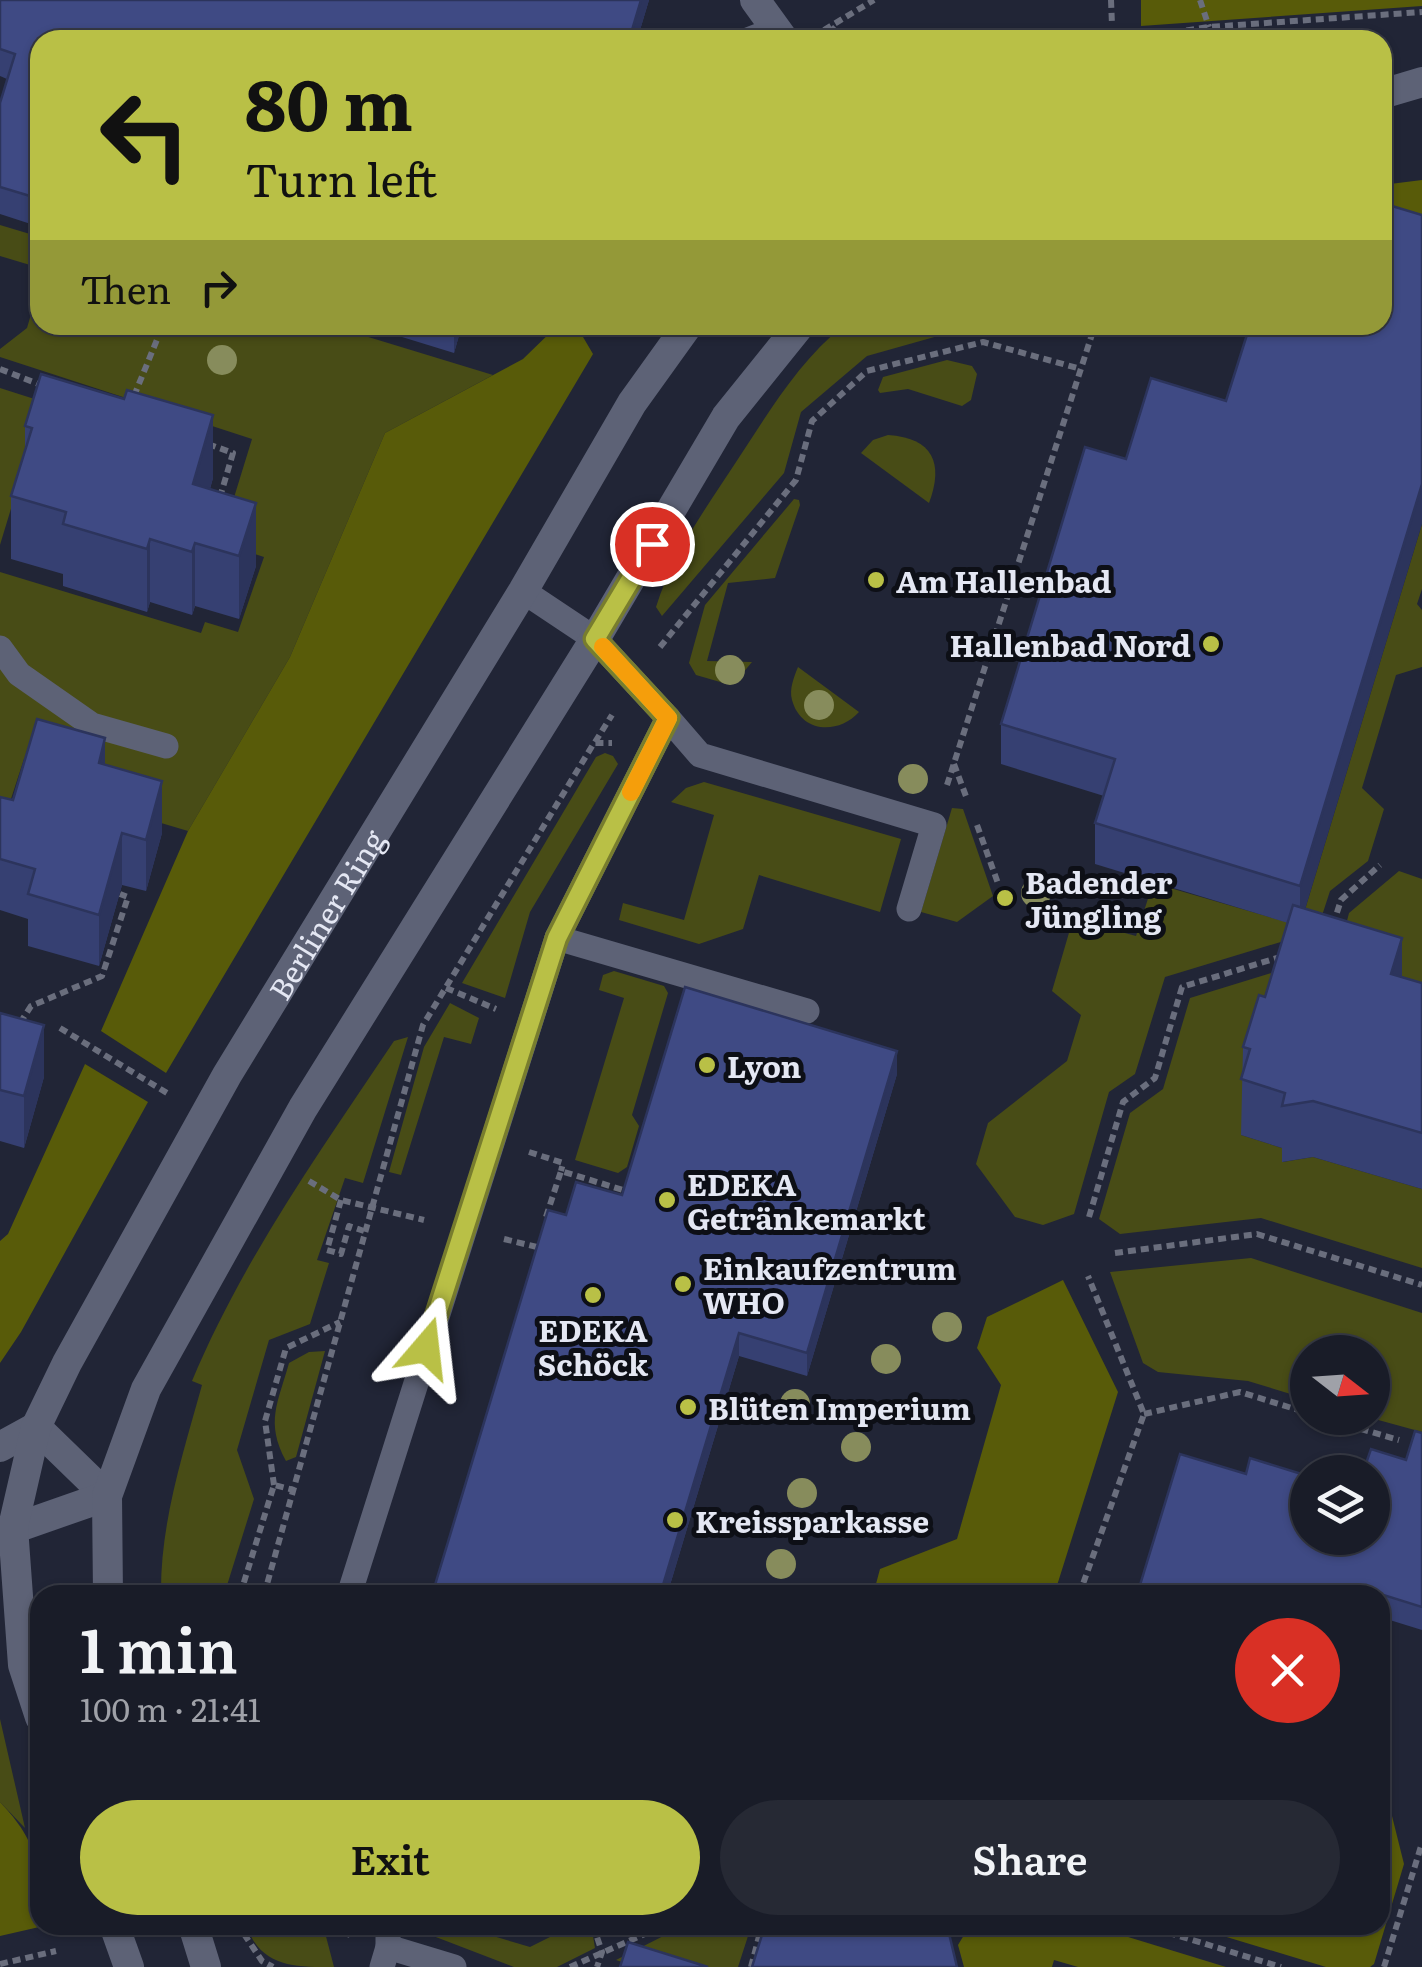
<!DOCTYPE html>
<html lang="en">
<head>
<meta charset="utf-8">
<style>
	:root { --surface:#191c28; --page:#262934; --text:#f1f3f6; --muted:#9fa1a8; --line:#373a45; --accent:#b9c046 }
	body { margin:0; font-family:Literata,serif; background:var(--page); color:var(--text); height:100vh; display:flex; flex-direction:column; font-size:38px; white-space:nowrap }
	* { box-sizing:border-box; margin:0 }
	p { font-size:32px; color:var(--muted) }
	.icon { flex:none; width:55px; height:55px; fill:none; stroke:currentColor; stroke-width:2; stroke-linecap:round; stroke-linejoin:round }
	.map { position:relative; flex:1; overflow:hidden }
	.side { position:absolute; left:30px; top:1585px; width:1360px; height:350px; display:flex; flex-direction:column; background:var(--surface); border-radius:30px; box-shadow:0 2px 8px #0004,0 0 0 2px var(--line) }
	.side>* { flex:none }
	.banner { position:absolute; left:30px; top:30px; width:1362px; height:305px; border-radius:30px; box-shadow:0 2px 8px #0004,0 0 0 2px var(--line); background:#b9c046; color:#111; overflow:hidden }
	.needle { width:65px; rotate:107deg }
	.tools { position:absolute; left:1290px; top:1335px; display:grid; gap:20px }
	.tools a { display:grid; place-items:center; width:100px; height:100px; border-radius:50%; background:var(--surface); box-shadow:0 2px 8px #0004,0 0 0 2px var(--line); font-size:50px }
	.pin { position:absolute; display:grid; place-items:center; width:85px; height:85px; color:#fff; margin:-42px; border:5px solid #fff; border-radius:50%; box-shadow:0 2px 10px #0007 }
	.me { position:absolute; width:110px; margin:-55px; rotate:17deg; stroke-linejoin:round; filter:drop-shadow(0 0 8px #0008) }
	.turn { display:flex; align-items:center; gap:35px; height:210px; padding:0 50px; font-size:45px }
	.turn .icon { width:130px; height:130px; stroke-width:2.5 }
	.turn b { display:block; font-size:70px; line-height:85px }
	.then { display:flex; align-items:center; height:95px; padding:0 50px; background:#0003; gap:20px; font-size:38px }
	.round { display:grid; place-items:center; flex:none; width:105px; height:105px; border-radius:52px; background:var(--page) }
	.summary { display:flex; align-items:center; justify-content:space-between; height:170px; padding:0 50px }
	h1 { font-size:60px; font-weight:600; line-height:75px }
	.primary-button { display:flex; gap:20px; margin-top:auto; padding:20px 50px }
	.primary-button a { flex:1; height:115px; border-radius:60px; background:var(--accent); color:#111; font-size:40px; font-weight:600; line-height:115px; text-align:center }
	.primary-button a+a { background:var(--page); color:var(--text) }
	.map>svg:first-child { display:block }
</style>
</head>
<body>
<div class="map">
<svg width="1422" height="1967" viewBox="0 0 1422 1967">
	<rect width="100%" height="100%" fill="#212536"/>
	<g fill="#484c16">
		<polygon points="0,225 40,237 40,268 0,256"/>
		<polygon points="40,283 40,325 329,325 493,375 385,433 290,657 188,831 114,809 119,785 24,759 9,805 0,808 0,572 201,633 205,622 238,632 264,557 220,543 252,439 0,357 0,349 27,328"/>
		<path d="M844,325H977L867,356L801,412L784,473L662,616L656,607C673,552 707,507 738,459C769,412 799,361 844,325Z"/>
		<polygon points="947,360 972,366 977,374 971,400 962,406 908,389 880,393 878,390 883,377"/>
		<polygon points="0,388 97,419 36,426 0,545"/>
		<path d="M888,435C933,438 944,463 929,503L861,453L873,440Z"/>
		<polygon points="794,499 799,500 800,505 775,578 728,583 707,661 752,662 737,680 727,684 696,675 689,663 705,605"/>
		<polygon points="1422,524 1422,589 1417,604 1422,610 1422,667 1396,675 1362,788 1384,809 1368,861 1330,891 1317,931 1165,977 1135,1074 1109,1092 1074,1214 1043,1225 1015,1217 976,1164 988,1123 1067,1061 1081,1015 1052,991 1073,919 1136,936 1153,883 1300,926"/>
		<path d="M798,667L859,712C838,735 801,733 792,700C789,689 794,677 798,667Z"/>
		<polygon points="605,753 613,756 618,764 530,912 505,998 462,983 596,757"/>
		<polygon points="704,782 901,839 880,912 759,875 743,929 699,944 619,920 623,903 684,920 714,815 671,802 686,788"/>
		<polygon points="952,808 963,809 993,896 957,922 921,912"/>
		<polygon points="1399,871 1422,879 1422,995 1241,1135 1285,1149 1283,1162 1313,1157 1422,1189 1422,1268 1261,1218 1120,1234 1099,1219 1130,1113 1163,1089 1190,998 1339,952 1349,913"/>
		<polygon points="614,971 664,986 668,993 632,1115 639,1126 627,1167 618,1173 575,1160 624,998 599,990 603,975"/>
		<polygon points="450,1003 479,1018 471,1044 444,1037 401,1175 389,1172 424,1047"/>
		<path d="M408,1037L363,1183L345,1178L317,1260L329,1263L310,1324L269,1340L237,1450L254,1499L224,1595H161C160,1523 183,1454 202,1385L192,1381C243,1259 321,1150 394,1041Z"/>
		<polygon points="1251,1258 1422,1313 1422,1432 1371,1418 1372,1352 1308,1352 1307,1399 1248,1381 1158,1372 1143,1363 1110,1272"/>
		<path d="M325,1351L296,1457L286,1461C265,1422 278,1403 289,1363L309,1352Z"/>
		<polygon points="0,1719 25,1828 0,1802"/>
		<path d="M246,1925H257L261,1933L272,1925H323L334,1967C293,1967 261,1967 246,1925Z"/>
		<polygon points="428,1925 473,1925 473,1930 530,1947 566,1929 593,1936 595,1948 557,1967 514,1967 428,1934"/>
		<polygon points="685,1925 744,1925 749,1933 738,1967 637,1967 616,1960"/>
	</g>
	<g fill="#585b09">
		<polygon points="1141,0 1422,0 1422,6 1141,26"/>
		<polygon points="1422,180 1422,236 1383,225 1382,185"/>
		<polygon points="558,325 576,325 593,354 166,1073 101,1031 188,831 290,657 385,433 523,359"/>
		<polygon points="85,1064 148,1102 21,1332 0,1363 0,1241 8,1234"/>
		<polygon points="1063,1280 1118,1392 1054,1595 873,1595 880,1569 957,1539 1001,1385 977,1348 987,1317"/>
		<polygon points="1380,1768 1404,1864 1374,1964 1370,1967 1326,1967 1187,1925 1380,1925"/>
		<path d="M0,1802C40,1844 40,1869 40,1925H48L0,1936Z"/>
		<polygon points="970,1925 1089,1925 1226,1967 1078,1967 1054,1960 1052,1967 964,1967 958,1945"/>
	</g>
	<g fill="none" stroke-linecap="round" stroke-linejoin="round">
		<g stroke="#6a6e7d" stroke-width="6" stroke-dasharray="8 5" stroke-linecap="butt">
			<polyline points="1111,0 1112,25"/>
			<polyline points="1200,0 1209,27"/>
			<polyline points="831,27 844,40"/>
			<polyline points="824,30 874,0"/>
			<polyline points="1122,40 1209,27 1422,12"/>
			<polyline points="0,369 46,387"/>
			<polyline points="134,396 163,325"/>
			<polyline points="208,444 233,453 220,497"/>
			<polyline points="660,647 796,480 812,421 867,371 983,342 1081,369"/>
			<polyline points="595,742 612,715"/>
			<polyline points="954,764 967,799"/>
			<polyline points="947,785 1095,325"/>
			<polyline points="977,825 999,886"/>
			<polyline points="1333,925 1341,900 1380,865"/>
			<polyline points="446,988 496,1009"/>
			<polyline points="20,1023 31,1006 102,976 128,897 120,894"/>
			<polyline points="60,1028 167,1093"/>
			<polyline points="529,1152 563,1163 561,1171"/>
			<polyline points="309,1181 341,1200 424,1220"/>
			<polyline points="341,1200 327,1250 341,1254 349,1226 364,1231"/>
			<polyline points="546,1217 561,1171 623,1190"/>
			<polyline points="1089,1217 1123,1102 1155,1078 1182,987 1280,957"/>
			<polyline points="504,1239 541,1248"/>
			<polyline points="1115,1253 1257,1234 1422,1285"/>
			<polyline points="1144,1414 1240,1392 1308,1413"/>
			<polyline points="1323,1418 1399,1440"/>
			<polyline points="274,1485 265,1421 286,1348 340,1322"/>
			<polyline points="240,1595 274,1485 294,1490"/>
			<polyline points="264,1595 423,1025 594,743 612,743"/>
			<polyline points="1079,1595 1144,1414 1088,1276"/>
			<polyline points="337,1925 339,1931 350,1935"/>
			<polyline points="525,1925 526,1925"/>
			<polyline points="577,1925 595,1931 602,1952 597,1967"/>
			<polyline points="1143,1925 1281,1967"/>
			<polyline points="244,1934 262,1961 273,1967"/>
			<polyline points="0,1964 56,1951"/>
			<polyline points="570,1967 665,1925"/>
			<polyline points="751,1967 762,1925"/>
			<polyline points="1384,1967 1422,1843"/>
		</g>
		<g stroke="#5d6276" stroke-width="25">
			<polyline points="748,40 776,29"/>
			<polyline points="0,648 19,674 92,725 166,746"/>
			<polyline points="668,718 700,755 934,825 909,909"/>
			<polyline points="557,938 807,1011"/>
			<polyline points="349,1595 557,938 668,718 595,639 523,591"/>
			<polyline points="388,1947 454,1967"/>
			<polyline points="382,1967 388,1947 388,1925"/>
		</g>
		<g stroke="#5d6276" stroke-width="30">
			<polyline points="755,0 784,40"/>
			<polyline points="1382,94 1422,82"/>
			<polyline points="36,1427 107,1496"/>
			<polyline points="0,1447 36,1427"/>
			<polyline points="1,1533 107,1496"/>
			<polyline points="108,1595 107,1496 146,1389 303,1108 595,639 726,417 800,325"/>
			<path id="s1" d="M40,1717L23,1665L13,1527L36,1427L67,1363L227,1075L523,591L632,403L688,325"/>
			<polyline points="114,1925 129,1967"/>
			<polyline points="193,1925 206,1967"/>
		</g>
	</g>
	<g fill="#878c5c">
		<circle cx="222" cy="360" r="15"/>
		<circle cx="730" cy="670" r="15"/>
		<circle cx="819" cy="705" r="15"/>
		<circle cx="913" cy="779" r="15"/>
		<circle cx="1036" cy="893" r="15"/>
		<circle cx="947" cy="1327" r="15"/>
		<circle cx="886" cy="1359" r="15"/>
		<circle cx="795" cy="1404" r="15"/>
		<circle cx="856" cy="1447" r="15"/>
		<circle cx="802" cy="1493" r="15"/>
		<circle cx="781" cy="1564" r="15"/>
	</g>
	<g fill="#364072">
		<polygon points="0,0 649,0 637,40 40,40 40,227 0,214 0,103 7,79 0,76"/>
		<polygon points="363,325 462,325 454,353"/>
		<polygon points="1226,401 1305,908 1402,977 1422,983 1422,1189 1313,1157 1282,1162 1282,1148 1241,1135 1243,1047 1265,997 1288,923 1095,864 1095,823 1104,796 1001,764 1001,724 1126,459"/>
		<polygon points="25,426 213,478 210,489 256,566 239,619 195,606 192,615 150,602 147,612 63,586 63,574 11,559 11,496 25,451"/>
		<polygon points="105,765 162,833 146,891 122,885 99,966 28,946 28,919 0,910 0,797 13,800"/>
		<polygon points="0,1013 44,1077 24,1148 0,1141"/>
		<polygon points="897,1074 807,1376 739,1356 667,1595 432,1595 566,1215 622,1195"/>
		<polygon points="1422,1433 1422,1630 1380,1617 1380,1595 1137,1595 1308,1538 1406,1460"/>
	</g>
	<g fill="#2c345c">
		<polygon points="641,0 649,0 637,40 629,40"/>
		<polygon points="454,325 462,325 454,353"/>
		<polygon points="213,415 213,478 193,547 193,484"/>
		<polygon points="1422,484 1422,524 1300,926 1300,886"/>
		<polygon points="256,503 256,566 239,619 239,556"/>
		<polygon points="150,539 150,602 147,612 147,549"/>
		<polygon points="195,543 195,606 192,615 192,552"/>
		<polygon points="105,738 105,790 99,763"/>
		<polygon points="162,781 162,833 146,891 146,840"/>
		<polygon points="122,833 122,885 99,966 99,915"/>
		<polygon points="1402,938 1402,994 1391,974"/>
		<polygon points="44,1025 44,1077 24,1148 24,1096"/>
		<polygon points="897,1051 897,1074 807,1376 807,1353"/>
		<polygon points="739,1333 739,1356 667,1595 660,1595"/>
		<polygon points="945,1925 956,1925 945,1946"/>
	</g>
	<g fill="#3f4a84" stroke="#2c345c" stroke-width="2.5">
		<polygon points="0,0 641,0 629,40 40,40 40,199 0,187 0,103 15,54 0,49"/>
		<polygon points="1382,203 1422,215 1422,484 1300,886 1095,823 1115,759 1001,724 1085,447 1126,459 1151,378 1226,401 1250,325 1382,325"/>
		<polygon points="41,374 124,399 127,390 213,415 193,484 256,503 239,556 195,543 192,552 150,539 147,549 63,524 66,512 11,496 32,428 25,426"/>
		<polygon points="37,719 105,738 99,763 162,781 146,840 122,833 99,915 28,894 35,869 0,859 0,797 13,800"/>
		<polygon points="1293,905 1402,938 1391,974 1422,983 1422,1133 1313,1101 1282,1106 1285,1093 1241,1079 1250,1049 1243,1047 1259,995 1265,997"/>
		<polygon points="685,987 897,1051 807,1353 739,1333 660,1595 432,1595 548,1210 566,1215 576,1182 622,1195"/>
		<polygon points="0,1013 44,1025 24,1096 0,1090"/>
		<polygon points="1415,1431 1422,1433 1422,1607 1371,1591 1370,1595 1137,1595 1180,1454 1246,1474 1250,1458 1308,1476 1308,1538 1372,1538 1372,1472 1363,1472 1371,1449 1406,1460"/>
		<polygon points="765,1925 947,1925 957,1967 752,1967"/>
		<polygon points="628,1942 708,1967 620,1967"/>
	</g>
	<g fill="none" stroke-linecap="round" stroke-linejoin="round">
		<defs>
			<polyline id="route" points="426,1348 557,938 668,718 595,639 652,544"/>
		</defs>
		<use href="#route" stroke="#787d2e" stroke-width="25"/>
		<use href="#route" stroke="#b9c046" stroke-width="18"/>
		<polyline stroke="#f59e0b" stroke-width="18" points="603,647 668,718 631,792"/>
	</g>
	<g fill="#b9c046" stroke="#0d0f16" stroke-width="4">
		<circle cx="876" cy="580" r="10"/>
		<circle cx="1211" cy="644" r="10"/>
		<circle cx="1005" cy="898" r="10"/>
		<circle cx="707" cy="1065" r="10"/>
		<circle cx="667" cy="1200" r="10"/>
		<circle cx="683" cy="1284" r="10"/>
		<circle cx="593" cy="1295" r="10"/>
		<circle cx="688" cy="1407" r="10"/>
		<circle cx="675" cy="1520" r="10"/>
	</g>
	<g text-anchor="middle" dominant-baseline="central" stroke-width="10" stroke-linejoin="round" paint-order="stroke">
		<g font-size="30" font-weight="bold" fill="#e4e7f3" stroke="#0d0f16" text-anchor="start">
			<text x="896" y="580">Am Hallenbad</text>
			<text x="1191" y="644" text-anchor="end">Hallenbad Nord</text>
			<text x="1025" y="881">Badender<tspan x="1025" dy="34">Jüngling</tspan></text>
			<text x="727" y="1065">Lyon</text>
			<text x="687" y="1183">EDEKA<tspan x="687" dy="34">Getränkemarkt</tspan></text>
			<text x="703" y="1267">Einkaufzentrum<tspan x="703" dy="34">WHO</tspan></text>
			<text x="593" y="1329" text-anchor="middle">EDEKA<tspan x="593" dy="34">Schöck</tspan></text>
			<text x="708" y="1407">Blüten Imperium</text>
			<text x="695" y="1520">Kreissparkasse</text>
		</g>
		<g font-size="30" fill="#e4e7f3" stroke="#0d0f16">
			<text stroke="none"><textPath href="#s1" startOffset="885">Berliner Ring</textPath></text>
		</g>
	</g>
</svg>
<div class="tools">
<a><svg class="needle" viewBox="-14 -14 28 28"><path d="M0-13l5 13h-10z" fill="#e53935"/><path d="M0 13l5-13h-10z" fill="#9fa1a8"/></svg></a>
<a><svg class="icon" aria-label="layers" viewBox="0 0 24 24"><path d="M12 4l9 5-9 5-9-5zM3 14l9 5 9-5"/></svg></a>
</div>
<div class="pin" style="left:652px;top:544px;background:#d93025"><svg class="icon" aria-label="arrive" viewBox="0 0 24 24"><path d="M6 21V4h12l-3 4 3 4H6"/></svg></div>
<svg class="me" style="left:426px;top:1348px" viewBox="-20 -20 40 40"><path d="M0-17L14 15 0 8-14 15z" fill="#b9c046" stroke="#fff" stroke-width="4"/></svg>
<div class="banner">
<div class="turn"><svg class="icon" aria-label="left" viewBox="0 0 24 24"><path d="M17 20v-9H6M10 6l-5 5 5 5"/></svg><div><b>80 m</b>Turn left</div></div>
<div class="then">Then<svg class="icon" aria-label="right" viewBox="0 0 24 24"><path d="M7 20v-9h11M14 6l5 5-5 5"/></svg></div>
</div>
<section class="side">
<div class="summary"><div><h1>1 min</h1><p>100 m · 21:41</p></div><a class="round" style="background:#d93025;color:#fff"><svg class="icon" aria-label="close" viewBox="0 0 24 24"><path d="M6 6l12 12M18 6L6 18"/></svg></a></div>
<div class="primary-button"><a>Exit</a><a>Share</a></div>
</section>
</div>
</body>
</html>
